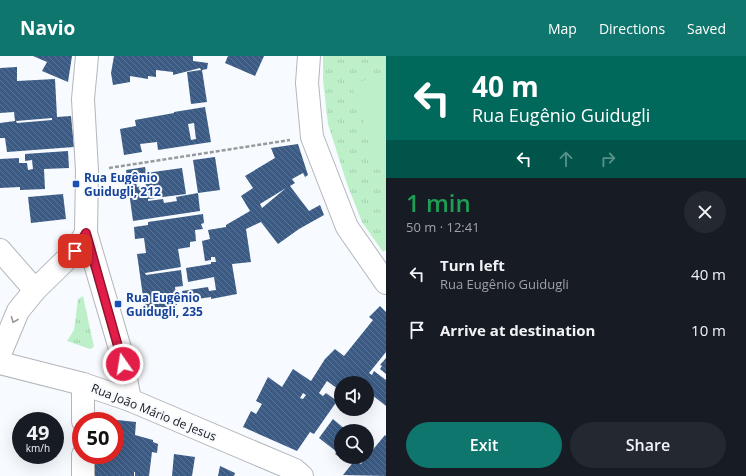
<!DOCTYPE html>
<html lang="en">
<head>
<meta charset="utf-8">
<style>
	:root { --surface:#171b24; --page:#242831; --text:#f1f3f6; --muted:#9ea1a6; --accent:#0f766e }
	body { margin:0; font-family:"Open Sans",sans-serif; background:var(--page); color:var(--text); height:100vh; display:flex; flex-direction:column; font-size:15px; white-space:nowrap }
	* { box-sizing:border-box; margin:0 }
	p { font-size:13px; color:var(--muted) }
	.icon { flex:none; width:22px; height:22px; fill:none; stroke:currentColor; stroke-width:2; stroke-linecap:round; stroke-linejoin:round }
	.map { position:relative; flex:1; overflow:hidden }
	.drawer { display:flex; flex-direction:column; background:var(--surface); width:360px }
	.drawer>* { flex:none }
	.guide { background:#00695c; color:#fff; overflow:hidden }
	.fabs { position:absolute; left:334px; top:320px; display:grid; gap:8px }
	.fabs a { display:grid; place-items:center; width:40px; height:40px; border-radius:50%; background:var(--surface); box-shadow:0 4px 16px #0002; font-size:20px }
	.speed { position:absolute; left:12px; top:356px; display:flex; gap:8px; font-size:20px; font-weight:700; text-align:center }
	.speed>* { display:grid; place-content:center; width:52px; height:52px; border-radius:50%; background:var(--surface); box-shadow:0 4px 16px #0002; line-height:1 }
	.speed small { font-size:10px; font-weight:400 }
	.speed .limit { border:6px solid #d22; background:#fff; color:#111 }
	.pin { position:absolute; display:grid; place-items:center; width:34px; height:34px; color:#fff; margin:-17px; border-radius:8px; box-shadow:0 2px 6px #0006 }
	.me { position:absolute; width:44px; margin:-22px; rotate:347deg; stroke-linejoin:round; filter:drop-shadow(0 0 3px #0008) }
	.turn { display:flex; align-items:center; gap:14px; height:84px; padding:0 20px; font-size:18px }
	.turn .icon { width:52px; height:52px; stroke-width:2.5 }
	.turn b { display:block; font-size:28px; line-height:34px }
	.lanes { display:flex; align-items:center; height:38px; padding:0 20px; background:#0003; justify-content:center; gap:20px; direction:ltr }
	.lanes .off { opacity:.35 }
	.round { display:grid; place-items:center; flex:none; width:42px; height:42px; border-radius:21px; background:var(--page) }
	.summary { display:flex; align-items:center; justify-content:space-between; height:68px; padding:0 20px }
	h1 { font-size:24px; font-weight:600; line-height:30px; color:#1e9e55 }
	.cta { display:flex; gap:8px; margin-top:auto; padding:8px 20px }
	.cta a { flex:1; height:46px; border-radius:24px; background:var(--accent); color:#fff; font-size:16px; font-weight:600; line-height:46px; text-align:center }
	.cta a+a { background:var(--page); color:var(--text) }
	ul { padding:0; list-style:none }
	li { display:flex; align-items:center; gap:12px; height:56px; padding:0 20px }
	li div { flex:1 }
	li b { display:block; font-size:15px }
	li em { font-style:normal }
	header { display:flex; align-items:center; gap:24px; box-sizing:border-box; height:56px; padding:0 20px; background:var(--accent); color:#fff }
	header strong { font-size:19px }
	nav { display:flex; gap:22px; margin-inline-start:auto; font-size:14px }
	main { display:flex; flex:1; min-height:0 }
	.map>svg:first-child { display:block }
</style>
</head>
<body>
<header>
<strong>Navio</strong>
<nav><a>Map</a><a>Directions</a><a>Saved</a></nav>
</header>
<main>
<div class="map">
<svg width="386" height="420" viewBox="0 0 386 420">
	<defs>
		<pattern id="grass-tufts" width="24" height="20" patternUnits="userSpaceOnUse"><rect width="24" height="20" fill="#bdf0c9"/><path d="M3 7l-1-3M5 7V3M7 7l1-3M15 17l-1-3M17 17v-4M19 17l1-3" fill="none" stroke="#a2cdac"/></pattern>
		<pattern id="building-back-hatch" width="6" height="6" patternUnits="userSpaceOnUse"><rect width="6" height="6" fill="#3b5b85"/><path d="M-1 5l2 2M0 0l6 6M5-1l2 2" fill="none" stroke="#5a7392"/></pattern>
	</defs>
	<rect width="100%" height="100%" fill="#f7fafe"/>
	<g fill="url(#grass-tufts)">
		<polygon points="323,0 386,0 386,194 383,196 362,166 347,128 328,68 323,24"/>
		<polygon points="83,240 94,291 90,293 67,285 74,274 78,243"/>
	</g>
	<polygon fill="#bdf0c9" points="386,17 386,130 351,29"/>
	<g fill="url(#building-back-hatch)" fill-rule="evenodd">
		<polygon points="33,0 72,0 68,26 42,15 47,6"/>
		<polygon points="114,0 193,0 193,5 208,7 207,13 202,14 207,46 191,48 187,16 201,14 200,12 173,19 173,16 156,14 156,21 148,20 148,23 130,20 130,26 113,29 111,17"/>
		<polygon points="228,0 264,0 255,20 225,7"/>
		<path d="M17,11V25L55,23L57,61L71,60L74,91L7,96L5,82H0V67L15,65L14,56L0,57V12ZM52,62V64L17,67L16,65Z"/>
		<path d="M205,51L211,86L158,94L157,86L140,88L142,96L124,99L120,73L136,70L135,64L174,57V56ZM194,67L196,83L191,84L188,68Z"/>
		<path d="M298,88L308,119L305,121L303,117L292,123L295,127L290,130L309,155L320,149L324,159L299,173L278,188L261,166L246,173L251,206L232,208L237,238L211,243V241L184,245L182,235L208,231L209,235L216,234L214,221L188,226L186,212L211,208V206H216L215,201H211V204L205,205L202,185L210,183L208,174L226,171V169L250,155L241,140L253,132L245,120L275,102L271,92ZM286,132L262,152L260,148Z"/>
		<polygon points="68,95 69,112 44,113 45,133 20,134 20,131 0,132 0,103 19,102 19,107 27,107 28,114 33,113 32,104 25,105 25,98"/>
		<polygon points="215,101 220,134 198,137 193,104"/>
		<path d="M145,111L146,117L182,112L186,138L148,143V145L163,143L164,147L177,145L176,141L198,137L200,155L133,165L126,114ZM145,125L146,130L137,131L136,126Z"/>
		<polygon points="63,138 66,163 31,167 28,141"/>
		<polygon points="203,158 204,167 201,168 203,173 195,174 196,185 190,186 190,191 178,193 181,211 145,217 146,219 181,214 183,230 175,231 177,249 145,255 137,198 146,197 144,182 135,183 134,171 148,169 148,166"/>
		<path d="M380,250L386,256V296L369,317L372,319L374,315L386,324V350L367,335V327H341V335L327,325L319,337L323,340L326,337L337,345L314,378L310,376L297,395L243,371L251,355L256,358L262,348L256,345L268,321L282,331L293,313L311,325L325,303L335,293L344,300L373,264L369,261ZM303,337L306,339L303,343L300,342Z"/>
		<polygon points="386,302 386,318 380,313 382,310 380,309"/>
		<polygon points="333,363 346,374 350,368 359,375 341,375 341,401 349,401 347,403 345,402 344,404 335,398 337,396 319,382"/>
		<polygon points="117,364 136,366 135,379 153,384 153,386 158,388 157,397 152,396 149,420 135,420 135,416 134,416 134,420 94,420 91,399 115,399"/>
		<polygon points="385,379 386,380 386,420 343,419 355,404 361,408"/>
		<polygon points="174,398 195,401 192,420 172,420"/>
		<polygon points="220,410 235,417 234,420 218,420"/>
	</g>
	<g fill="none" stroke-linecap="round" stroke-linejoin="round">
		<defs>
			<g id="minor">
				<polyline points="309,0 307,27 312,81 347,171 386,227"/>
				<polyline points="0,194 35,234"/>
				<polyline points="83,328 83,365"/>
				<polyline points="83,399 83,420"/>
			</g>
			<polyline id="tertiary" points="130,344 295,414 302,420"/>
			<g id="secondary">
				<polyline points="87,0 83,43 87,115 86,177 121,296 130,344"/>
				<polyline points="0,298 18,255 35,234 75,195 86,177"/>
				<polyline points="0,307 83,328 130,344"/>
			</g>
		</defs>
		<use href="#minor" stroke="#b4b6ba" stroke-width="24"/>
		<use href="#tertiary" stroke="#b4b6ba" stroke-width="24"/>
		<use href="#secondary" stroke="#b4b6ba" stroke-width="24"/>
		<polyline stroke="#97999c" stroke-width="2.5" stroke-dasharray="4 2" stroke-linecap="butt" points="109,112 290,84"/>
		<use href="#minor" stroke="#fff" stroke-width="22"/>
		<use href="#tertiary" stroke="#fff" stroke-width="22"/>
		<use href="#secondary" stroke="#fff" stroke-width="22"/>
	</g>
	<defs><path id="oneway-chevron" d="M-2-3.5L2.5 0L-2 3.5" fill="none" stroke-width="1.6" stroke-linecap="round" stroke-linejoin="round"/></defs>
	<use stroke="#979798" href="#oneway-chevron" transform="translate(14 264) rotate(112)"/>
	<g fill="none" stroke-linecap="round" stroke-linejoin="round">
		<defs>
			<polyline id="route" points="75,195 86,177 123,308"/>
		</defs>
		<use href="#route" stroke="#92132f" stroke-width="10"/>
		<use href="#route" stroke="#e11d48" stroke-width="7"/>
	</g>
	<g fill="#1a4fb4" stroke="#f7fafe" stroke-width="1.5">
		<rect x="72" y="124" width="8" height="8" rx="2"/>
		<rect x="114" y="244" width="8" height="8" rx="2"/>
	</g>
	<g text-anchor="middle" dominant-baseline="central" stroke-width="4" stroke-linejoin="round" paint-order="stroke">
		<g font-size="12" font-weight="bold" fill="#164399" stroke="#f7fafe" text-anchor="start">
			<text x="84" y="121">Rua Eugênio<tspan x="84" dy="14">Guidugli, 212</tspan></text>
			<text x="126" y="241">Rua Eugênio<tspan x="126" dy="14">Guidugli, 235</tspan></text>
		</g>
		<g font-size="12" fill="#17181a" stroke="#f7fafe">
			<text transform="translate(154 356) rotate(22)">Rua João Mário de Jesus</text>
		</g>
	</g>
</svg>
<div class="fabs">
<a><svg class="icon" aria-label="sound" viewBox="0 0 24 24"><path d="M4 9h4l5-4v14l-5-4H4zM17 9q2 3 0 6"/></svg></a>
<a><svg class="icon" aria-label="search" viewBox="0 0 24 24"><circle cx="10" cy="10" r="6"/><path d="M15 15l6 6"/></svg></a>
</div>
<div class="speed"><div>49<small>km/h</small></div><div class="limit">50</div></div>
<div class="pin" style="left:75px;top:195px;background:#d93025"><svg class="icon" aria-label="arrive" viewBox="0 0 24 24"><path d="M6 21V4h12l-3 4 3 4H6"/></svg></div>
<svg class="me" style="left:123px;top:308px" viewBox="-20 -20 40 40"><circle r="17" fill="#e11d48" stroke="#fff" stroke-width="3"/><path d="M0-11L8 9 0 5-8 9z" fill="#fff"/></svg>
</div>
<section class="drawer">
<div class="guide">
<div class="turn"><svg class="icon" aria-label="left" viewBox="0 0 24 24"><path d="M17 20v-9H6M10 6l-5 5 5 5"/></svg><div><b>40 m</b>Rua Eugênio Guidugli</div></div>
<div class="lanes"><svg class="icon" aria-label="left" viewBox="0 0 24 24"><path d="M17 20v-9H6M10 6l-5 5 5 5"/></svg><svg class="icon off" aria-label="ahead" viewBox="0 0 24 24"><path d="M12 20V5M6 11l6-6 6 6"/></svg><svg class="icon off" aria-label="right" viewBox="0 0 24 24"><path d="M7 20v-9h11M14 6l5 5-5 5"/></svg></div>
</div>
<div class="summary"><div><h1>1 min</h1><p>50 m · 12:41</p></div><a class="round"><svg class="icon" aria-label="close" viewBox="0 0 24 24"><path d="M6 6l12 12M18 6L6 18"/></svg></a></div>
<ul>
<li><svg class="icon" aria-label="left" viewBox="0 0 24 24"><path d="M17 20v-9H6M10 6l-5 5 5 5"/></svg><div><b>Turn left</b><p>Rua Eugênio Guidugli</p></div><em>40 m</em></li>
<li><svg class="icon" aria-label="arrive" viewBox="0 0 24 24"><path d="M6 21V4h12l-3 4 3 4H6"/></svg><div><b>Arrive at destination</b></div><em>10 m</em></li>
</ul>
<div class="cta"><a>Exit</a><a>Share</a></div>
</section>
</main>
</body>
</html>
